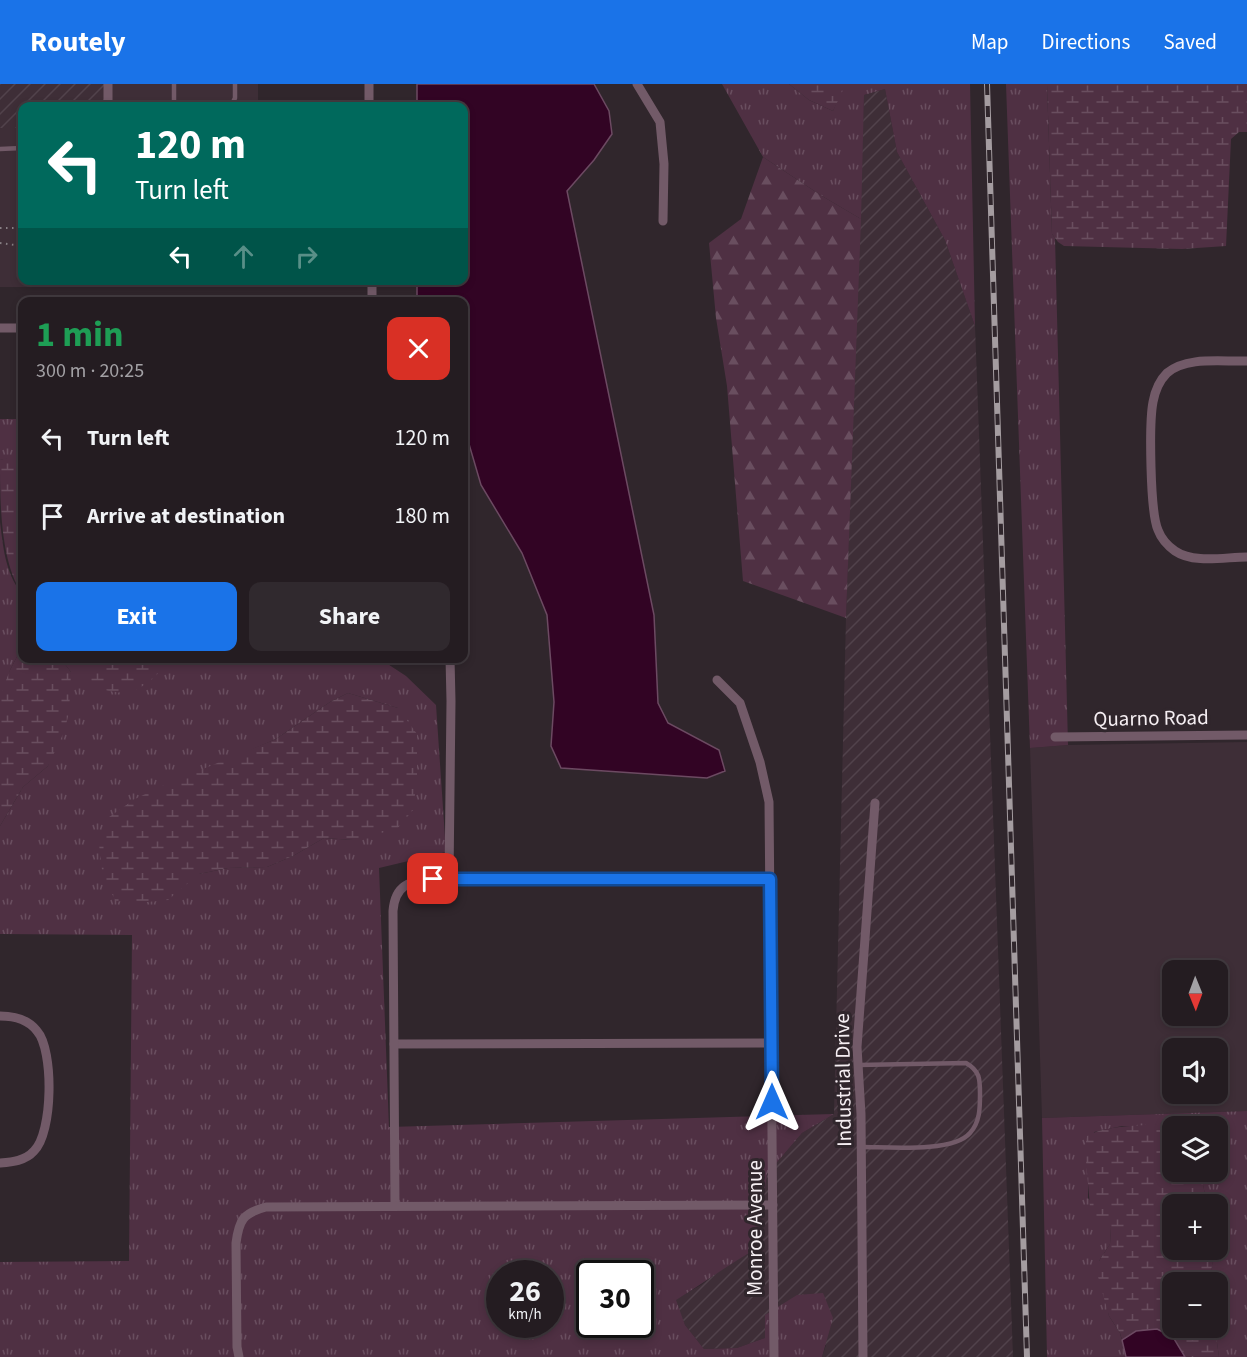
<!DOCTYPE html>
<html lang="en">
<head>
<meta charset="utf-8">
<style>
	:root { --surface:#241c21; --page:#30292e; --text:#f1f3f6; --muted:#a3a1a5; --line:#413a3f; --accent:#1a73e8 }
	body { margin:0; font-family:"Source Sans 3",sans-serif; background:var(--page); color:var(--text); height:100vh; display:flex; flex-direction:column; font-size:22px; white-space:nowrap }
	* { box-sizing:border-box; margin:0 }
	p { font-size:20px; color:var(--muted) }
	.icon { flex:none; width:33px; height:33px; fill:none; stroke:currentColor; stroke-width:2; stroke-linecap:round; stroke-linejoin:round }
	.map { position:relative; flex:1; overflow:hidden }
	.side { position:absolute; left:18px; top:213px; width:450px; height:366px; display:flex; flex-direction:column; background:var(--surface); border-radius:12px; box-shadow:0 3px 9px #0003,0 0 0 2px var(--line) }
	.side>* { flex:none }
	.top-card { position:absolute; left:18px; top:18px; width:450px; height:183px; border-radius:12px; box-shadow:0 3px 9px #0003,0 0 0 2px var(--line); background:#00695c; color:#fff; overflow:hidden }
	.needle { width:39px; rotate:179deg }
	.tools { position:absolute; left:1162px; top:876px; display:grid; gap:12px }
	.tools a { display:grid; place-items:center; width:66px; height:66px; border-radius:12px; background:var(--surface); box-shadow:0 3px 9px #0003,0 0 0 2px var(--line); font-size:30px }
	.speed { position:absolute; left:486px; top:1176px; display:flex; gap:12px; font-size:30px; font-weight:700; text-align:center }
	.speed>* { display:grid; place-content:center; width:78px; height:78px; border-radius:50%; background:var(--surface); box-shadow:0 3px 9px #0003,0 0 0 2px var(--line); line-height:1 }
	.speed small { font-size:15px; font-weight:400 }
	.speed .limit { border:3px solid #111; border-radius:9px; background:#fff; color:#111 }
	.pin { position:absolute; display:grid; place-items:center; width:51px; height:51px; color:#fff; margin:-26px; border-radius:12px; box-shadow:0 3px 9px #0006 }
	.me { position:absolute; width:66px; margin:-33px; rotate:0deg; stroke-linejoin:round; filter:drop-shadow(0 0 4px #0008) }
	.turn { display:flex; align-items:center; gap:21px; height:126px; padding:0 18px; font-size:27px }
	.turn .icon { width:78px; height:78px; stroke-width:2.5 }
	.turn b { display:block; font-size:42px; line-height:51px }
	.lanes { display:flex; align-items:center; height:57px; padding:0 18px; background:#0003; justify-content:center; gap:30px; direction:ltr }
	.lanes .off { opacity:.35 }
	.round { display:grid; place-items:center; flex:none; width:63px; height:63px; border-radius:12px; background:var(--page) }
	.headline { display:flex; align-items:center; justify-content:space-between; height:102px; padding:0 18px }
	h1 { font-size:36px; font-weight:700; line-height:45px; color:#1e9e55 }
	.cta { display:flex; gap:12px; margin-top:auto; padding:12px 18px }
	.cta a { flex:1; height:69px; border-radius:12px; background:var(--accent); color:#fff; font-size:24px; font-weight:700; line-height:69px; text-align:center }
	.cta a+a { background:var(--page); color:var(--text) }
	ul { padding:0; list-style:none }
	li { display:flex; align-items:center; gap:18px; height:78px; padding:0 18px }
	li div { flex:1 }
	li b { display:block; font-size:22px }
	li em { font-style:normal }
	header { display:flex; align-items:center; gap:36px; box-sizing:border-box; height:84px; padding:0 30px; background:var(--accent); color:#fff }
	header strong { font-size:28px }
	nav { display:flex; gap:33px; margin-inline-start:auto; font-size:21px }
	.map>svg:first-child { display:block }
</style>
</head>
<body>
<header>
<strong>Routely</strong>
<nav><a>Map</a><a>Directions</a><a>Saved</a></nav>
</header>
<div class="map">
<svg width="1247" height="1273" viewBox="0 0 1247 1273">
	<defs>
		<pattern id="industrial-furrows" width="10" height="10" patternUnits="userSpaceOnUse" patternTransform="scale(1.5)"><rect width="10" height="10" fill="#3e2e37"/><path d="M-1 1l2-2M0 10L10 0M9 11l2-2" fill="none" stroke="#51424b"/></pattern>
		<pattern id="grass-tufts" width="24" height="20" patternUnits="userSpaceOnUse" patternTransform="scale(1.5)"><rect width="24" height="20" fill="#4f3043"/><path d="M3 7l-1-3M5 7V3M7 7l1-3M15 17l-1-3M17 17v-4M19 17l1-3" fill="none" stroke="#694e5f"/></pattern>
		<pattern id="forest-firs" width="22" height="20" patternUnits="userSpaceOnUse" patternTransform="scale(1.5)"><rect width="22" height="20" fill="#4f3043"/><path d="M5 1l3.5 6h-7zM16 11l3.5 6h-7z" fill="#694e5f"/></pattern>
		<pattern id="wetland-marsh" width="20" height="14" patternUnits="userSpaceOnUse" patternTransform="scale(1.5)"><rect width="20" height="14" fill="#4f3043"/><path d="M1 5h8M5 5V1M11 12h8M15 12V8" fill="none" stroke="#694e5f"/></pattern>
	</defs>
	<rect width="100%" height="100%" fill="#30262c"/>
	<g fill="#3e2e37" fill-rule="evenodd">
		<polygon points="104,0 258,0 258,22 105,22"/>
		<polygon points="0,44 22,44 22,196 117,197 117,203 0,203"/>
		<path d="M1247,658V1027L1042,1034L1030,664L1068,661ZM1173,886H1218V932H1173ZM1173,964H1218V1010H1173Z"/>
	</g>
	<g fill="url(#industrial-furrows)">
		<polygon points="0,0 104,0 105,22 22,22 22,44 0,44"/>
		<polygon points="885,5 897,68 945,156 975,242 1013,1273 822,1273 826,1261 765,1254 737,1264 704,1265 685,1241 675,1216 701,1201 729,1180 757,1165 767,1090 802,1049 834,1030 846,534 864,11"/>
	</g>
	<g fill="url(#grass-tufts)" fill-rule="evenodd">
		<polygon points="722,0 789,0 809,16 833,27 844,0 970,0 975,242 945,156 897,68 885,5 864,11 861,135 822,112 763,73"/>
		<polygon points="1006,0 1047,0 1052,150 1055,154 1068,661 1030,664"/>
		<polygon points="0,335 22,335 22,372 0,376"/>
		<path d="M0,438C3,461 5,489 21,508L22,507V563L10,586L0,647Z"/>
		<path d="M61,575H93L91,579L165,581L169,575H380L406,592L436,621L446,768L379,784L389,1043L834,1030L802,1049L767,1090L757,1165C728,1180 703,1200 676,1216L685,1241L704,1265L737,1264L765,1254V1231L797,1211L823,1209L833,1234L822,1273H0V1178L129,1177L132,851L0,850V742L23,703L48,682L71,588ZM348,609L398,624L353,756L324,754L293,772L267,783L228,784L199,790L200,688L276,655L330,618ZM500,1190H550V1240H500ZM590,1190H640V1240H590Z"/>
		<polygon points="1247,1027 1247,1273 1219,1273 1215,1244 1218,1244 1218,1198 1209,1198 1209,1197 1215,1166 1218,1166 1218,1120 1207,1120 1202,1096 1203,1088 1218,1088 1218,1042 1173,1044 1166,1039 1141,1043 1122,1042 1094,1048 1088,1095 1088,1114 1111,1143 1110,1160 1099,1177 1109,1232 1120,1249 1126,1273 1047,1273 1042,1034"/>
	</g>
	<polygon fill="url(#forest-firs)" points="763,73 822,112 861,135 846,534 743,497 727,302 716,234 709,159 741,135"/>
	<g fill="url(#wetland-marsh)">
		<polygon points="789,0 844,0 844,4 833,27 809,16"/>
		<polygon points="1047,0 1247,0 1247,48 1239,48 1231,55 1226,162 1182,165 1064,162 1058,158 1052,150"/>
		<path d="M15,372H22V507L21,508C0,476 0,415 0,376Z"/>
		<polygon points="22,563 22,574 61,575 71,588 69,629 64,648 48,682 23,703 0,742 0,612 10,586"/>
		<path d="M93,575V574L169,575C162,588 145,604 129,608C119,610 106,606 96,604L91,596Z"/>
		<polygon points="348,609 398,624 417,650 417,695 413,726 397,745 353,756 324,754 293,772 267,783 228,784 199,790 168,816 137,819 116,817 103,794 99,760 109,733 135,715 164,701 276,655 330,618"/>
		<path d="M1167,1039L1173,1044V1088H1203L1202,1096L1207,1120H1173V1166H1215L1209,1198H1173V1244H1215L1219,1273H1185L1173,1253L1136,1247L1122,1256L1120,1249L1109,1232L1097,1189L1099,1177L1110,1160L1111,1143L1091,1134L1085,1065L1087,1052C1104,1041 1145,1042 1167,1039Z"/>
	</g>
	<g fill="#320424" stroke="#6c4a62" stroke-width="1.5">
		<polygon points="417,0 594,0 609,27 612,50 594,76 567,107 654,531 658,619 668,639 719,666 725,687 707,694 561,684 551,662 554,618 547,531 522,469 481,401 464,343 464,218 417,217 417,197 464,196 464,22 417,22"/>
		<polygon points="1157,1245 1173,1253 1185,1273 1126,1273 1122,1256 1136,1247"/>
	</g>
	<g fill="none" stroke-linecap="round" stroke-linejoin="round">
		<g stroke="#888085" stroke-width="2" stroke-dasharray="1.5 4.5" stroke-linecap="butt">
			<polyline points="0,144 22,144"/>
			<polyline points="0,159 22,162"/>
		</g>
		<g stroke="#725a68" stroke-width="4.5">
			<polyline points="174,0 174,22"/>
			<polyline points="231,22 235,14 235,0"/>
			<polyline points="0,65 22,64"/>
			<path d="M858,981L966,979C980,987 980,995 980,1010C980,1024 980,1038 970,1049C953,1069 887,1063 862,1063"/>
		</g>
		<g stroke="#725a68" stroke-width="9">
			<polyline points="369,0 369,22"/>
			<polyline points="637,0 660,38 664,80 663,137"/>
			<polyline points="108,22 108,0"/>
			<polyline points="372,196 372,218"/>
			<polyline points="0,244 22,244"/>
			<path d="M1247,277C1222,278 1187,272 1167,289C1159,297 1155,307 1153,318C1149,339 1150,428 1158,446C1161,454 1168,462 1175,467C1194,480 1225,473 1247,473"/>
			<polyline points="717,596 740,619 760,678 769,718 774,1273"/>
			<polyline points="1055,653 1247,651"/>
			<polyline points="449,795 451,617 450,574"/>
			<path d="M0,932C14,932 28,935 37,947C54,966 53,1049 34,1067C25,1077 12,1078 0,1079"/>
			<polyline points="394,960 772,959"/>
			<path d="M395,1122L393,827C395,801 409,797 433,795H770"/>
			<path d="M239,1273L237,1263L236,1159C239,1136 243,1129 266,1123L773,1121"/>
			<polyline points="863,1273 861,1030 857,963 875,719"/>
		</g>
		<defs>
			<polyline id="rail" points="987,0 1027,1273"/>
		</defs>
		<use href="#rail" stroke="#a49ca0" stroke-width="6"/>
		<use href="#rail" stroke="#30262c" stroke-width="4" stroke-dasharray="11" stroke-linecap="butt"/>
	</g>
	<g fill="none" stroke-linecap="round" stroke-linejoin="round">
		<defs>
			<polyline id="route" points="433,795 770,795 772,1018"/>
		</defs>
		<use href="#route" stroke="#114b97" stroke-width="15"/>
		<use href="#route" stroke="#1a73e8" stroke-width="10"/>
	</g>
	<g text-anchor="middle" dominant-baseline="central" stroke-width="6" stroke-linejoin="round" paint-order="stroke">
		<g font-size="21" fill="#f5eef2" stroke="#30262c">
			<text transform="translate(1151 634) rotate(-1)">Quarno Road</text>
			<text transform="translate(843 996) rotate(-91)">Industrial Drive</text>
			<text transform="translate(755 1144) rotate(-90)">Monroe Avenue</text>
		</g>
	</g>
</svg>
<div class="tools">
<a><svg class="needle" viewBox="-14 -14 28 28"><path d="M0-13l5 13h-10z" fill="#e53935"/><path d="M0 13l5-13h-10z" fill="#a3a1a5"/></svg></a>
<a><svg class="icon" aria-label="sound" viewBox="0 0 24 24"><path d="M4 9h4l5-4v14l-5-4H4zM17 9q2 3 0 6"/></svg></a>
<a><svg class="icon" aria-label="layers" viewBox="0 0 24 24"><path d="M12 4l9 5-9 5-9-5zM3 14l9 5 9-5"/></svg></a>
<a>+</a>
<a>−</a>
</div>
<div class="speed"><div>26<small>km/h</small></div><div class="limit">30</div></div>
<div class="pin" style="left:433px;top:795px;background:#d93025"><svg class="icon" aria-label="arrive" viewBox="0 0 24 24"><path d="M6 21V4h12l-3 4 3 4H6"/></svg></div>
<svg class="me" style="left:772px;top:1018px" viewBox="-20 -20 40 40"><path d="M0-17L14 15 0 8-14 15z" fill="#1a73e8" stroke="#fff" stroke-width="4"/></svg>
<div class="top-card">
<div class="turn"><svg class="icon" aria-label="left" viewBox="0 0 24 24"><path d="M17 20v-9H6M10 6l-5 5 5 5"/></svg><div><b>120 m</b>Turn left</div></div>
<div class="lanes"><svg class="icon" aria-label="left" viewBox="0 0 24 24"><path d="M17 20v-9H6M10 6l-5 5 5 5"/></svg><svg class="icon off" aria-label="ahead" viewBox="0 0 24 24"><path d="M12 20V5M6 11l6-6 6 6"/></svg><svg class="icon off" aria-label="right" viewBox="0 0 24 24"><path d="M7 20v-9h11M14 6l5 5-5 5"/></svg></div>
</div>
<section class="side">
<div class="headline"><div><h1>1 min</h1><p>300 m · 20:25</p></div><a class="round" style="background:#d93025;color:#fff"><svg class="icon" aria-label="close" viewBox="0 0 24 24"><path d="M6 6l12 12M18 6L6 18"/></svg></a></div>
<ul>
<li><svg class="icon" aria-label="left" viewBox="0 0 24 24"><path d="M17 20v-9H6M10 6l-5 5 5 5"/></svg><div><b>Turn left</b></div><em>120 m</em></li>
<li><svg class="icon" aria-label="arrive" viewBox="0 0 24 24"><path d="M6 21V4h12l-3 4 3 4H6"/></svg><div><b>Arrive at destination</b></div><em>180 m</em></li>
</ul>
<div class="cta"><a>Exit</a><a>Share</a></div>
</section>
</div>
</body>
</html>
